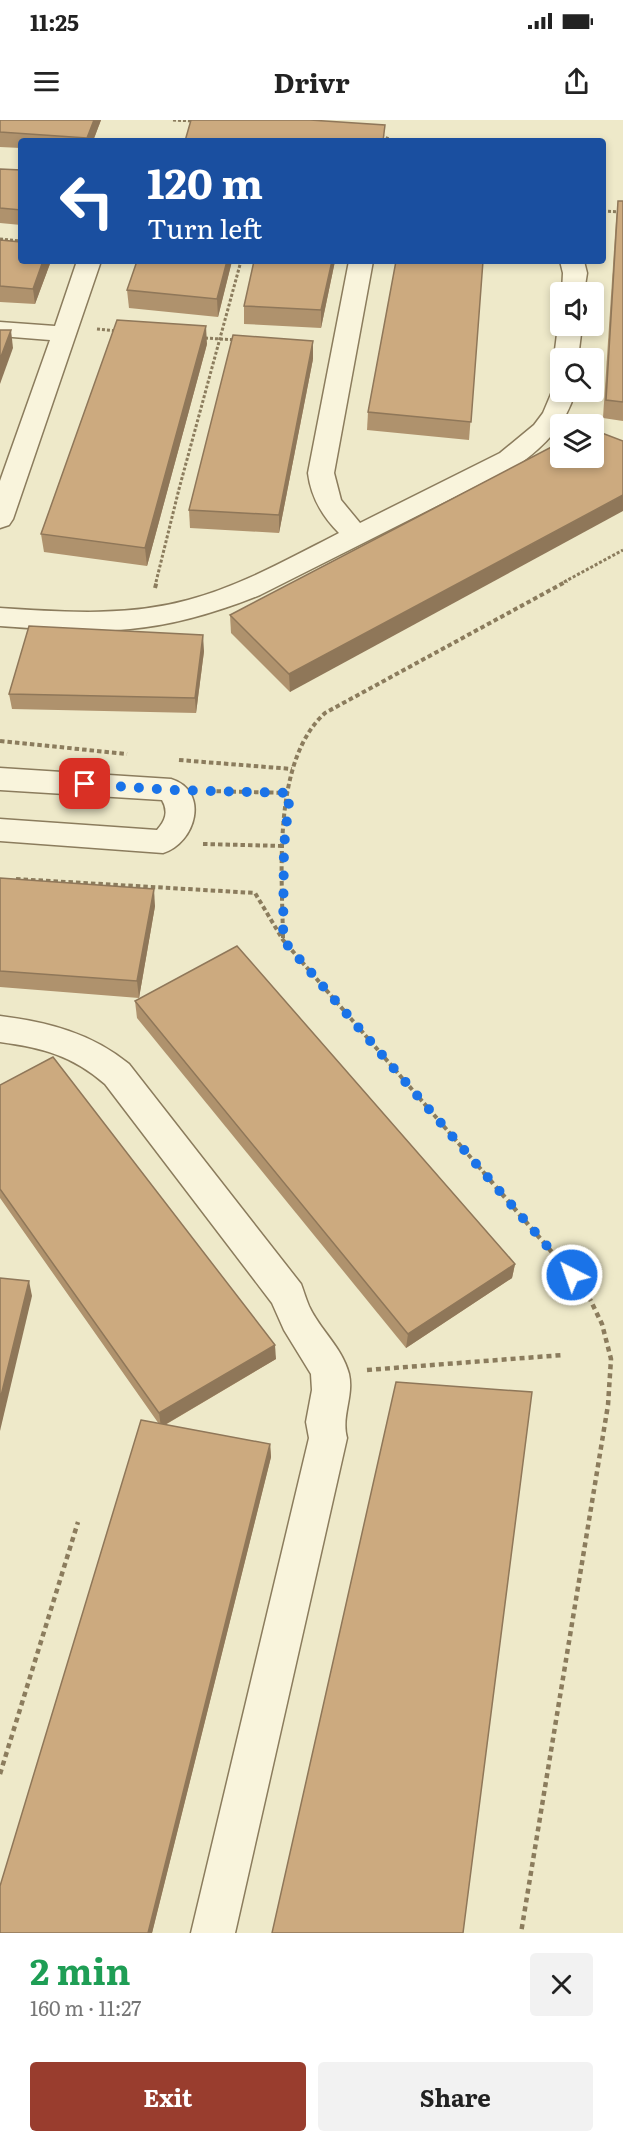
<!DOCTYPE html>
<html lang="en">
<head>
<meta charset="utf-8">
<style>
	:root { --surface:#fff; --page:#f2f2f2; --text:#222; --muted:#767676; --accent:#993d2e }
	body { margin:0; font-family:Literata,serif; background:var(--page); color:var(--text); height:100vh; display:flex; flex-direction:column; font-size:22px; white-space:nowrap }
	* { box-sizing:border-box; margin:0 }
	p { font-size:20px; color:var(--muted) }
	.icon { flex:none; width:33px; height:33px; fill:none; stroke:currentColor; stroke-width:2; stroke-linecap:round; stroke-linejoin:round }
	.map { position:relative; height:1813px; overflow:hidden }
	.drawer { display:flex; flex-direction:column; background:var(--surface); flex:1 }
	.drawer>* { flex:none }
	.top-card { position:absolute; left:18px; top:18px; width:588px; height:126px; border-radius:6px; box-shadow:0 3px 9px #0003; background:#1a4fa0; color:#fff; overflow:hidden }
	.buttons { position:absolute; left:550px; top:162px; display:grid; gap:12px }
	.buttons a { display:grid; place-items:center; width:54px; height:54px; border-radius:6px; background:var(--surface); box-shadow:0 3px 9px #0003; font-size:30px }
	.pin { position:absolute; display:grid; place-items:center; width:51px; height:51px; color:#fff; margin:-26px; border-radius:12px; box-shadow:0 3px 9px #0006 }
	.me { position:absolute; width:66px; margin:-33px; rotate:319deg; stroke-linejoin:round; filter:drop-shadow(0 0 4px #0008) }
	.turn { display:flex; align-items:center; gap:21px; height:126px; padding:0 30px; font-size:27px }
	.turn .icon { width:78px; height:78px; stroke-width:2.5 }
	.turn b { display:block; font-size:42px; line-height:51px }
	.round { display:grid; place-items:center; flex:none; width:63px; height:63px; border-radius:6px; background:var(--page) }
	.head { display:flex; align-items:center; justify-content:space-between; height:102px; padding:0 30px }
	h1 { font-size:36px; font-weight:700; line-height:45px; color:#1e9e55 }
	.primary-button { display:flex; gap:12px; margin-top:auto; padding:12px 30px }
	.primary-button a { flex:1; height:69px; border-radius:6px; background:var(--accent); color:#fff; font-size:24px; font-weight:700; line-height:69px; text-align:center }
	.primary-button a+a { background:var(--page); color:var(--text) }
	.status { display:flex; justify-content:space-between; align-items:center; height:42px; padding:0 30px; background:var(--surface); direction:ltr }
	.status svg { height:16px; fill:currentColor }
	header { display:flex; justify-content:space-between; align-items:center; height:78px; padding:0 30px; background:var(--surface); font-size:27px; font-weight:700 }
	.map>svg:first-child { display:block }
</style>
</head>
<body>
<div class="status"><b>11:25</b><svg viewBox="0 0 49 12"><path d="M0 12V9h3v3zM5 12V6h3v6zM10 12V3h3v9zM15 12V0h3v12zM26 1h20v11H26zM47 4h2v5h-2z"/></svg></div>
<header><svg class="icon" aria-label="menu" viewBox="0 0 24 24"><path d="M4 6h16M4 12h16M4 18h16"/></svg>Drivr<svg class="icon" aria-label="share" viewBox="0 0 24 24"><path d="M12 15V3M7 8l5-5 5 5M5 13v7h14v-7"/></svg></header>
<div class="map">
<svg width="623" height="1813" viewBox="0 0 623 1813">
	<rect width="100%" height="100%" fill="#eee9c9"/>
	<g fill="none" stroke-linecap="round" stroke-linejoin="round">
		<defs>
			<g id="street">
				<polygon points="77,141 101,141 13,399 9,405 0,408 0,361 50,220 0,216 0,202 55,206"/>
				<path d="M349,141H373L334,353L341,380L360,403L500,333L534,305L543,293L554,267L561,265V272H575C566,304 545,326 518,345L260,475C218,492 175,505 130,509C87,513 43,509 0,506V488C63,492 126,497 188,480C241,466 290,438 339,413C322,396 311,377 308,353Z"/>
				<polygon points="560,141 584,141 587,153 584,172 562,172 563,153"/>
				<polygon points="561,202 561,206 582,206 578,238 561,238 561,244 554,238 558,206"/>
				<path d="M0,648L171,659C210,671 196,723 163,733L0,721V699L157,710C165,701 169,692 162,680L0,670Z"/>
				<path d="M0,896C48,902 91,913 129,944L301,1164C304,1172 306,1179 309,1186C320,1210 342,1227 349,1254C354,1276 341,1296 347,1318L235,1813H191L309,1318L306,1302L312,1270L311,1254L284,1210L272,1183L105,964C71,935 43,928 0,922Z"/>
			</g>
		</defs>
		<use href="#street" stroke="#8b7c5d" stroke-width="3"/>
		<g stroke="#8b7c5d" stroke-width="3" stroke-dasharray="3 2" stroke-linecap="butt">
			<polyline points="173,0 194,1"/>
			<polyline points="381,16 395,21"/>
			<polyline points="603,91 623,92"/>
			<polyline points="0,119 21,121"/>
			<polyline points="97,209 116,211"/>
			<polyline points="205,218 236,220"/>
			<polyline points="156,462 179,369 241,141"/>
			<polyline points="564,462 623,430"/>
		</g>
		<g stroke="#8b7c5d" stroke-width="4" stroke-dasharray="4.5 3" stroke-linecap="butt">
			<polyline points="155,468 157,461"/>
			<polyline points="0,621 127,634"/>
			<polyline points="179,640 292,649"/>
			<polyline points="209,671 289,673"/>
			<polyline points="203,724 283,726"/>
			<polyline points="16,759 255,773 283,820 485,1054"/>
			<path d="M283,818C282,752 272,641 325,593L567,461"/>
		</g>
		<g stroke="#8b7c5d" stroke-width="4.5" stroke-dasharray="5 4" stroke-linecap="butt">
			<polyline points="484,1053 587,1173 602,1204 611,1239 608,1285 521,1813"/>
			<polyline points="367,1250 563,1235"/>
			<polyline points="0,1654 78,1402"/>
		</g>
		<use href="#street" fill="#f9f4dc" fill-rule="evenodd"/>
	</g>
	<g fill="#af926d">
		<polygon points="0,0 101,0 93,21 21,21 21,28 0,27"/>
		<polygon points="0,49 21,50 21,105 0,103"/>
		<polygon points="618,81 623,81 623,301 603,298 616,99"/>
		<polygon points="0,120 21,141 51,141 35,184 0,182"/>
		<polygon points="232,141 218,197 129,188 127,170"/>
		<polygon points="335,141 321,208 244,204 244,186"/>
		<polygon points="483,141 469,320 367,310 368,292"/>
		<polygon points="207,224 147,446 44,432 41,414"/>
		<polygon points="313,239 279,413 190,408 189,390"/>
		<polygon points="561,322 290,572 231,513 230,495"/>
		<polygon points="204,531 196,593 12,589 9,574"/>
		<polygon points="0,758 155,786 139,878 0,867"/>
		<polygon points="135,881 515,1144 512,1158 406,1228 137,898"/>
		<polygon points="0,965 276,1239 165,1305 270,1324 271,1337 152,1813 0,1813 159,1304 0,1078"/>
	</g>
	<g fill="#8f7759">
		<polygon points="94,0 101,0 93,21 87,21 87,18"/>
		<polygon points="43,141 51,141 35,184 33,169"/>
		<polygon points="227,141 232,141 218,197 217,179"/>
		<polygon points="332,141 335,141 321,208 321,190"/>
		<polygon points="206,206 207,224 147,446 145,428"/>
		<polygon points="11,210 13,228 0,264 0,239"/>
		<polygon points="313,221 313,239 279,413 279,395"/>
		<polygon points="623,375 623,391 290,572 289,554"/>
		<polygon points="203,515 204,531 196,593 195,578"/>
		<polygon points="154,769 155,786 139,878 137,861"/>
		<polygon points="515,1144 512,1158 406,1228 408,1214"/>
		<polygon points="29,1161 32,1176 0,1311 0,1280"/>
		<polygon points="275,1225 276,1239 161,1307 159,1293"/>
		<polygon points="270,1324 271,1337 152,1813 148,1813"/>
	</g>
	<g fill="#ccaa7f" stroke="#8f7759" stroke-width="1.5">
		<polygon points="0,0 94,0 87,18 0,12"/>
		<polygon points="191,0 310,0 385,5 383,21 185,21"/>
		<polygon points="0,49 21,50 21,90 0,88"/>
		<polygon points="618,81 623,81 623,282 606,280"/>
		<polygon points="0,120 21,122 21,141 43,141 33,169 0,166"/>
		<polygon points="137,141 227,141 217,179 127,170"/>
		<polygon points="254,141 332,141 321,190 244,186"/>
		<polygon points="396,141 483,141 471,302 368,292"/>
		<polygon points="117,200 206,206 145,428 41,414"/>
		<polygon points="0,210 11,210 0,239"/>
		<polygon points="233,215 313,221 279,395 189,390"/>
		<polygon points="594,310 623,321 623,375 289,554 230,495 561,322 561,338 594,338"/>
		<polygon points="29,506 203,515 195,578 9,574"/>
		<polygon points="0,758 154,769 137,861 0,851"/>
		<polygon points="237,826 515,1144 408,1214 135,881"/>
		<polygon points="53,937 275,1225 159,1293 0,1069 0,965"/>
		<polygon points="0,1158 29,1161 0,1280"/>
		<polygon points="396,1262 532,1272 463,1813 272,1813"/>
		<polygon points="141,1300 270,1324 148,1813 0,1813 0,1766"/>
	</g>
	<g fill="none" stroke-linecap="round" stroke-linejoin="round">
		<polyline stroke="#1a73e8" stroke-width="10" stroke-dasharray="0 18" points="85,664 171,670 290,673 284,726 283,820 572,1155"/>
	</g>
</svg>
<div class="buttons">
<a><svg class="icon" aria-label="sound" viewBox="0 0 24 24"><path d="M4 9h4l5-4v14l-5-4H4zM17 9q2 3 0 6"/></svg></a>
<a><svg class="icon" aria-label="search" viewBox="0 0 24 24"><circle cx="10" cy="10" r="6"/><path d="M15 15l6 6"/></svg></a>
<a><svg class="icon" aria-label="layers" viewBox="0 0 24 24"><path d="M12 4l9 5-9 5-9-5zM3 14l9 5 9-5"/></svg></a>
</div>
<div class="pin" style="left:85px;top:664px;background:#d93025"><svg class="icon" aria-label="arrive" viewBox="0 0 24 24"><path d="M6 21V4h12l-3 4 3 4H6"/></svg></div>
<svg class="me" style="left:572px;top:1155px" viewBox="-20 -20 40 40"><circle r="17" fill="#1a73e8" stroke="#fff" stroke-width="3"/><path d="M0-11L8 9 0 5-8 9z" fill="#fff"/></svg>
<div class="top-card">
<div class="turn"><svg class="icon" aria-label="left" viewBox="0 0 24 24"><path d="M17 20v-9H6M10 6l-5 5 5 5"/></svg><div><b>120 m</b>Turn left</div></div>
</div>
</div>
<section class="drawer">
<div class="head"><div><h1>2 min</h1><p>160 m · 11:27</p></div><a class="round"><svg class="icon" aria-label="close" viewBox="0 0 24 24"><path d="M6 6l12 12M18 6L6 18"/></svg></a></div>
<div class="primary-button"><a>Exit</a><a>Share</a></div>
</section>
</body>
</html>
